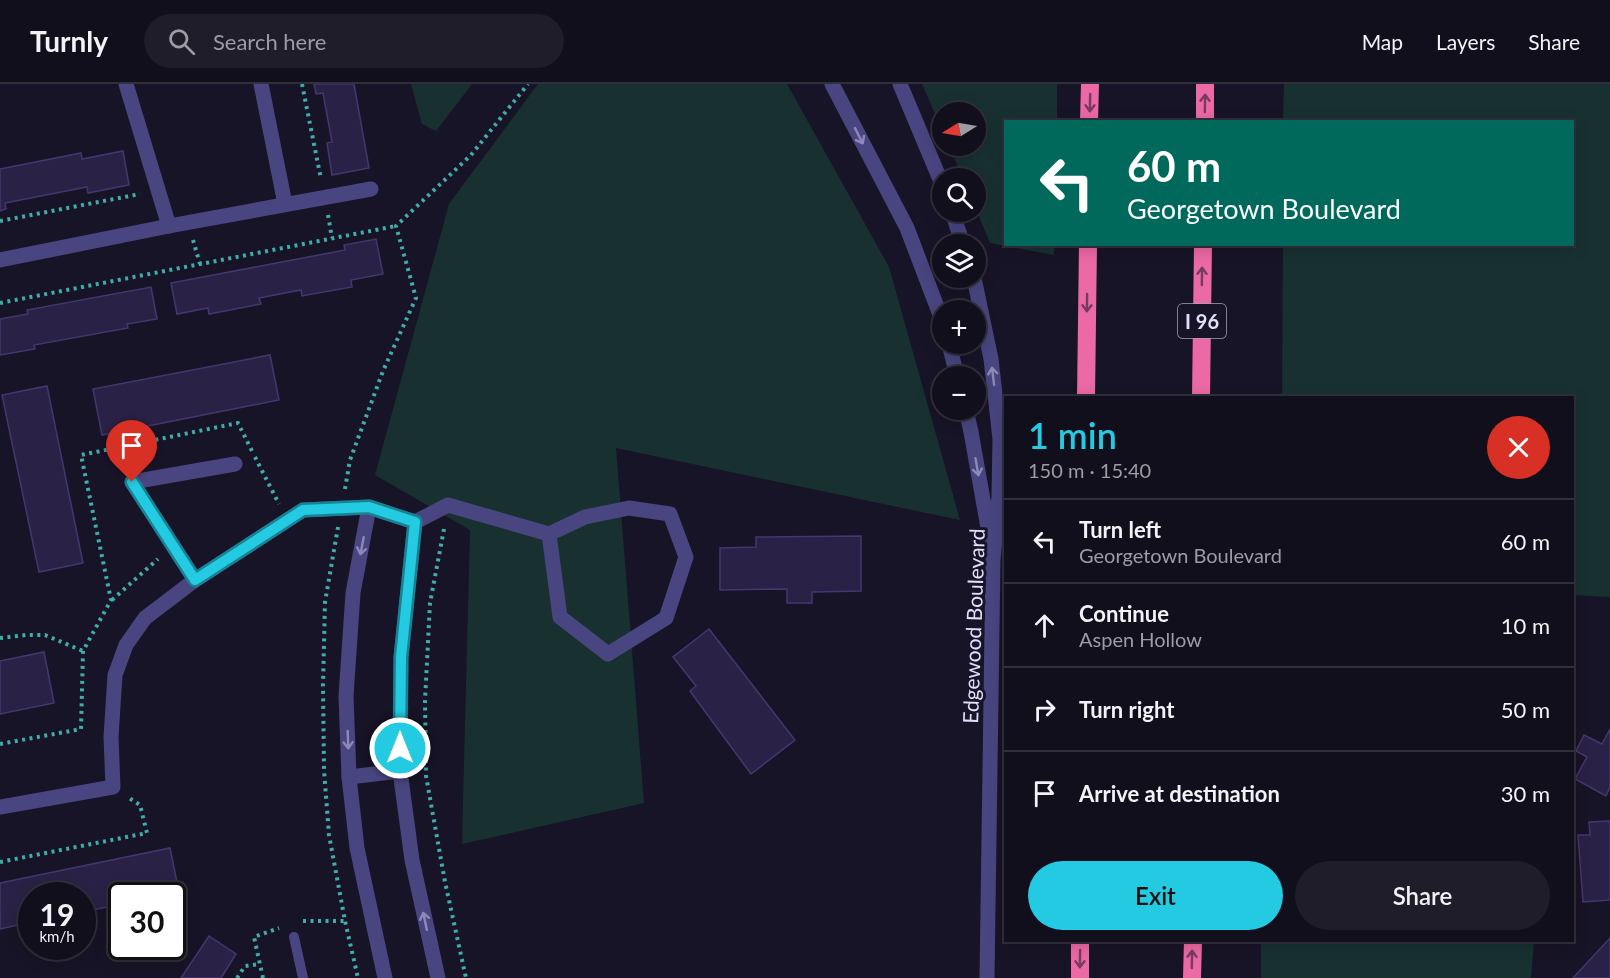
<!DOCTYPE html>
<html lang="en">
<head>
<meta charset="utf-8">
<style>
	:root { --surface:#120f1d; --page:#1f1d2a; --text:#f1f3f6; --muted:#9c9ca4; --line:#312f3b; --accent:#24cae1 }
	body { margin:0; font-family:Lato,sans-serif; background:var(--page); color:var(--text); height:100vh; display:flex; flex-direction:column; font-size:22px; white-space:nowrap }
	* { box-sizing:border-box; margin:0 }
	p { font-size:20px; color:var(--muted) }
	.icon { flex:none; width:33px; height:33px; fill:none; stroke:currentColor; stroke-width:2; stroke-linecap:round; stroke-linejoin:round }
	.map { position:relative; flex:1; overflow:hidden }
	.side { position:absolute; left:1004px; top:312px; width:570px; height:546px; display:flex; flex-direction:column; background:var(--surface); border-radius:0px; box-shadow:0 3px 15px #0003,0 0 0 2px var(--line) }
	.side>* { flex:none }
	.top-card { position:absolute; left:1004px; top:36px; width:570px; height:126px; border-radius:0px; box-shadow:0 3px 15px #0003,0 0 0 2px var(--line); background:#00695c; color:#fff; overflow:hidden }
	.needle { width:39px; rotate:259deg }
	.fabs { position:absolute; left:932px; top:18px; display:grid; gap:12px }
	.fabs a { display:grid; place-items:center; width:54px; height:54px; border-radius:50%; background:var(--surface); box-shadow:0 3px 15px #0003,0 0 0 2px var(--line); font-size:30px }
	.speed { position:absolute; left:18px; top:798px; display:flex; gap:12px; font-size:30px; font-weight:700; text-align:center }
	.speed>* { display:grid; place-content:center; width:78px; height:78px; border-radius:50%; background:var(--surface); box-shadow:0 3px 15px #0003,0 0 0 2px var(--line); line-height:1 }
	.speed small { font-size:15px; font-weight:400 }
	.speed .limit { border:3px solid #111; border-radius:9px; background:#fff; color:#111 }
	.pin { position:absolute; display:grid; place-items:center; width:51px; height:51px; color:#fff; margin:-62px -26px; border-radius:50% 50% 50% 0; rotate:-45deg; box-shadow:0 0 6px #0007 }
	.pin .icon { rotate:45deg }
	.me { position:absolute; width:66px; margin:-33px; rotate:0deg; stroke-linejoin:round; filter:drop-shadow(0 0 4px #0008) }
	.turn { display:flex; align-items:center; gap:21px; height:126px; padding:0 24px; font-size:27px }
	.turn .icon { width:78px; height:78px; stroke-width:2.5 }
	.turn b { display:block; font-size:42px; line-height:51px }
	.round { display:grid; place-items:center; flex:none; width:63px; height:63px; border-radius:32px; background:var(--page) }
	.head { display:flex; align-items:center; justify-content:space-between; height:102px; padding:0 24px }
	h1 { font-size:36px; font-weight:600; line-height:45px; color:var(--accent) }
	.action { display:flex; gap:12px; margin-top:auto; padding:12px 24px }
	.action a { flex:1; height:69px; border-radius:36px; background:var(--accent); color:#111; font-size:24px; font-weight:600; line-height:69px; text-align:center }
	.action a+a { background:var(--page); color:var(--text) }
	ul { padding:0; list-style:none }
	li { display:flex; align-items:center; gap:18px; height:84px; padding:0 24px; border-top:2px solid var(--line) }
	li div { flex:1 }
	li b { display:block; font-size:22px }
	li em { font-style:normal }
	header { display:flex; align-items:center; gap:36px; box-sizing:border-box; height:84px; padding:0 30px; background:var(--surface); border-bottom:2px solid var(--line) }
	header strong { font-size:28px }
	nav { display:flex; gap:33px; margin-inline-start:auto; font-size:21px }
	.search { width:420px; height:54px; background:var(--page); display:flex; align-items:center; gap:15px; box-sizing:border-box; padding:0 21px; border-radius:33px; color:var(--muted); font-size:22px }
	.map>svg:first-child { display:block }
</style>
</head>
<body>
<header>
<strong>Turnly</strong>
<div class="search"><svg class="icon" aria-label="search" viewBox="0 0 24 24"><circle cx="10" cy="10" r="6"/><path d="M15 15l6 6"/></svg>Search here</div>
<nav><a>Map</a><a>Layers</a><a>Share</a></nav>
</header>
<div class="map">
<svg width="1610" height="894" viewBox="0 0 1610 894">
	<rect width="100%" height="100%" fill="#181427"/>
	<g fill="#183130">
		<polygon points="411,0 472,0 436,47 422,40"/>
		<polygon points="538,0 787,0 889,183 960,436 616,364 644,719 462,760 470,446 375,391 449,120"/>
		<polygon points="922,0 1057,0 1057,37 1005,38 1005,160 1054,161 1054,171 990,159 975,123 975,94 963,94 949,62 975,62 975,28 942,28 942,46"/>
		<polygon points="1284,0 1610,0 1610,513 1572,511 1572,314 1282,313 1283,161 1572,160 1572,38 1283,37"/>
		<polygon points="1261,857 1261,856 1534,857 1531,894 1261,894"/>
	</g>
	<g fill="#2a2246" stroke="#44376f" stroke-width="1.5">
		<polygon points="314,0 354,0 369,84 332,91 327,59 332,58 323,9 316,10"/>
		<polygon points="123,67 129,101 88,109 87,103 5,119 6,125 0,127 0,85 81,69 82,75"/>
		<polygon points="376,155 383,190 351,196 352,203 302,212 301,206 259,214 261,220 209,230 208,224 177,230 171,199 345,166 344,161"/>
		<polygon points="151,203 157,235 127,240 128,244 34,261 35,265 0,271 0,235 28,230 27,226"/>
		<polygon points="270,271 279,316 102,351 93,305"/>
		<polygon points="47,302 83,479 39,488 2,311"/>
		<polygon points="861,452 861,507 812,508 812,519 787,519 787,505 720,506 720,464 756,463 756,453"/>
		<polygon points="709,545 795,656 751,690 690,607 696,602 673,573"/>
		<polygon points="44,568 54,619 0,630 0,577"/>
		<polygon points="1610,645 1610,703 1606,712 1575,695 1587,673 1576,667 1584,651 1602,660"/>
		<polygon points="1610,737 1610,816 1583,818 1578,751 1590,751 1589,738"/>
		<polygon points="170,764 179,808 162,812 122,812 122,820 82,828 82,812 32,812 32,838 0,845 0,799"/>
		<polygon points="209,852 236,870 221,894 181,894"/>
		<polygon points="1610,854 1610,894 1573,894"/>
	</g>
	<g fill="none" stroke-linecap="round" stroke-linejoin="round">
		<g stroke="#41aca8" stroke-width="4" stroke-dasharray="3 4.5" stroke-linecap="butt">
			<polyline points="302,0 321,95"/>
			<polyline points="328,131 332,154"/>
			<polyline points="0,137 140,110"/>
			<polyline points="193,156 200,180"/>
			<polyline points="0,219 396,142"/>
			<polyline points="255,373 279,420"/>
			<polyline points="345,405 350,376 383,287 416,214 396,142 471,71 528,0"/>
			<polyline points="338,443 325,518 323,601 324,686 329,751 345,837 358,894"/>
			<polyline points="444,445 430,519 425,617 426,692 445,798 466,894"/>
			<polyline points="112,516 158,475"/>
			<polyline points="0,554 26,551 45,551 83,567"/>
			<polyline points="0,660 81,645 83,567 111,516 81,371 238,339 252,367"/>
			<polyline points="0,778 147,749 140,721 129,714"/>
			<polyline points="303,837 345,837"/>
			<polyline points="237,894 245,882 260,880"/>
			<polyline points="263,894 254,853 279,844"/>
		</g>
		<polyline stroke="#494580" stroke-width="10" points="294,853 303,894"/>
		<g stroke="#494580" stroke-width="15">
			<polyline points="126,0 169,142"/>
			<polyline points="261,0 285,120"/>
			<polyline points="0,176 169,142 371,105"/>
			<polyline points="415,438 448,421 549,450 560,533 608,570 666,534 686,473 670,430 629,424 585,433 549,450"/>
			<polyline points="195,496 132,398 235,380"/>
			<polyline points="349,693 400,687"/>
			<polyline points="0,723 113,703 111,653 115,591 126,561 145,534 195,496 303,426 369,423"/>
			<polyline points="385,894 357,764 349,693 346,612 353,509 369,423 415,438 401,573 400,687 412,776 438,894"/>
		</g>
		<g stroke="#494580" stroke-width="15">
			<polyline points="832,0 907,144 942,236"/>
			<polyline points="900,0 942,100"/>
			<polyline points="952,128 963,160"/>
			<polyline points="974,194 991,275 1000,355 999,413 993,476 987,894"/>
			<polyline points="949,260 957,292"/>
			<polyline points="966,326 971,348 990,455"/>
		</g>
		<g stroke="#eb69a5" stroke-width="18">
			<polyline points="1089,38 1090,0"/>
			<polyline points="1205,38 1205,0"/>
			<polyline points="1086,314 1088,160"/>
			<polyline points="1201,314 1203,160"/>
			<polyline points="1080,894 1080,856"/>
			<polyline points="1192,894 1193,856"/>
		</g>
	</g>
	<defs><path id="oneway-shaft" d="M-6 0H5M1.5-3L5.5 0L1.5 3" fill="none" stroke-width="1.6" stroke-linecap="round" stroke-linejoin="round" transform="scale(1.5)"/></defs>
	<g stroke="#773a60">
		<use href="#oneway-shaft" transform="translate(1090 19) rotate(91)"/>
		<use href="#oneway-shaft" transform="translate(1205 19) rotate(-89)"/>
		<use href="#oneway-shaft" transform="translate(1202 192) rotate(-89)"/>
		<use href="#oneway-shaft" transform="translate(1087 219) rotate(91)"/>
		<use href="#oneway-shaft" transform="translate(1080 875) rotate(91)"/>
		<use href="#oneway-shaft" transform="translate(1192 875) rotate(-89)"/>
	</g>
	<g stroke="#8e8ab7">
		<use href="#oneway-shaft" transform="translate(859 52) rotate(63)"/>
		<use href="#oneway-shaft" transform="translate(993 292) rotate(-97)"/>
		<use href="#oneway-shaft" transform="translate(977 383) rotate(80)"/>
		<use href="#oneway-shaft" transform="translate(362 462) rotate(101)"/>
		<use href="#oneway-shaft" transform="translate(348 656) rotate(88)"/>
		<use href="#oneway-shaft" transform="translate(425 837) rotate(-102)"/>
	</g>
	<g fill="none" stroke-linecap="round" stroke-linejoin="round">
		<defs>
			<polyline id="route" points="132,398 195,496 303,426 369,423 415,438 401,573 400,664"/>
		</defs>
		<use href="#route" stroke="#178392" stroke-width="15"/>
		<use href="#route" stroke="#24cae1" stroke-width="10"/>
	</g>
	<g text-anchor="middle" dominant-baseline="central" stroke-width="6" stroke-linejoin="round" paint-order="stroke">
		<rect fill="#181427" stroke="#a5a2bb" stroke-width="1.5" x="1178" y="220" width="48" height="34" rx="4.5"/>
		<g font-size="20" font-weight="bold" fill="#e2dffb">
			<text x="1202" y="237">I 96</text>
		</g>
		<g font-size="21" fill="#e2dffb" stroke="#181427">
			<text transform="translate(973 542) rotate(-88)">Edgewood Boulevard</text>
		</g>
	</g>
</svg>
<div class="fabs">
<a><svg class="needle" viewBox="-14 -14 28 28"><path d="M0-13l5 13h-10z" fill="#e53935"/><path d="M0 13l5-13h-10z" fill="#9c9ca4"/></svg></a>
<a><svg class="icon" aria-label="search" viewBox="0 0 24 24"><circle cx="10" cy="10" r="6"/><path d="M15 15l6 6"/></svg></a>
<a><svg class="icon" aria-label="layers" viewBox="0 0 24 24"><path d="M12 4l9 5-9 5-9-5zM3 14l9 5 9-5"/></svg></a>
<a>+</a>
<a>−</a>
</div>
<div class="speed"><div>19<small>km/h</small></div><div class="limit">30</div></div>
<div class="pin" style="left:132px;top:398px;background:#d93025"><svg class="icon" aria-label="arrive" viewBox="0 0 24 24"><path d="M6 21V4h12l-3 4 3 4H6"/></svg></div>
<svg class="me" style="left:400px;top:664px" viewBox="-20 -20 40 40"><circle r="17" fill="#24cae1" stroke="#fff" stroke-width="3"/><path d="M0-11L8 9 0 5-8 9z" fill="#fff"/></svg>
<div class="top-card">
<div class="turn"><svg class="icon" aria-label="left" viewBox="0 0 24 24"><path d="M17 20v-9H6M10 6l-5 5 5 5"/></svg><div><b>60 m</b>Georgetown Boulevard</div></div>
</div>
<section class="side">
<div class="head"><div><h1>1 min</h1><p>150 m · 15:40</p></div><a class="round" style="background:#d93025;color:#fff"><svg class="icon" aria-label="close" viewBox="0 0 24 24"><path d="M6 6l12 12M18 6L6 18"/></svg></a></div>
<ul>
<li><svg class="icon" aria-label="left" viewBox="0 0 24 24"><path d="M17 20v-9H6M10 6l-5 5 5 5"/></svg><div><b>Turn left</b><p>Georgetown Boulevard</p></div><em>60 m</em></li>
<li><svg class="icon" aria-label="ahead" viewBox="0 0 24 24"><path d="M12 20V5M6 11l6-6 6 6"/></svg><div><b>Continue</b><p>Aspen Hollow</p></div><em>10 m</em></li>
<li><svg class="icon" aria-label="right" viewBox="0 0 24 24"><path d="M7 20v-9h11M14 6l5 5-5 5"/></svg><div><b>Turn right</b></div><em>50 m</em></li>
<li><svg class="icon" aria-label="arrive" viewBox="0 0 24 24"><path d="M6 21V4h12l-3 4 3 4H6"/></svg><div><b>Arrive at destination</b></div><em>30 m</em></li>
</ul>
<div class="action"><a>Exit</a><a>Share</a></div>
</section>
</div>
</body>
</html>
